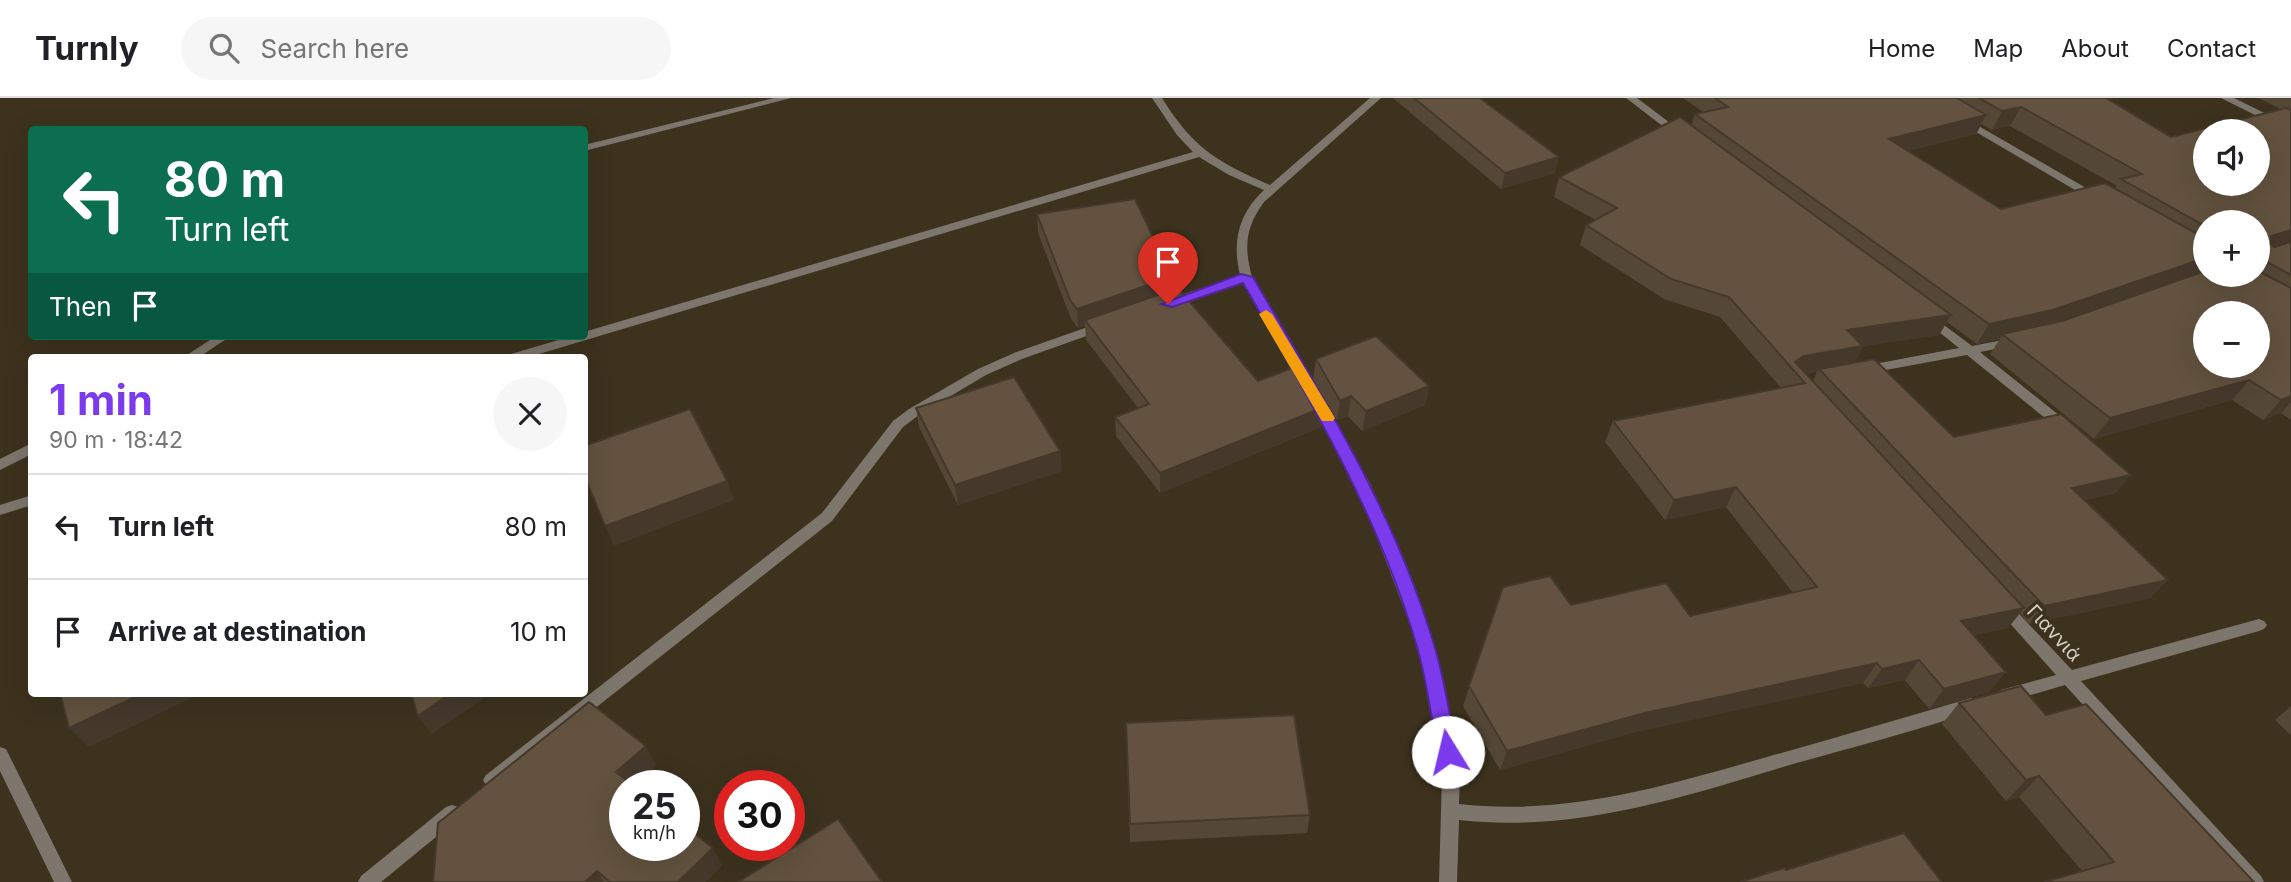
<!DOCTYPE html>
<html lang="en">
<head>
<meta charset="utf-8">
<style>
	:root { --surface:#fff; --page:#f6f6f6; --text:#202124; --muted:#757577; --line:#e0e0e0; --accent:#7c3aed }
	body { margin:0; font-family:Inter,sans-serif; background:var(--page); color:var(--text); height:100vh; display:flex; flex-direction:column; font-size:26px; white-space:nowrap }
	* { box-sizing:border-box; margin:0 }
	p { font-size:23px; color:var(--muted) }
	.icon { flex:none; width:38px; height:38px; fill:none; stroke:currentColor; stroke-width:2; stroke-linecap:round; stroke-linejoin:round }
	.map { position:relative; flex:1; overflow:hidden }
	.details { position:absolute; left:28px; top:256px; width:560px; height:343px; display:flex; flex-direction:column; background:var(--surface); border-radius:7px; box-shadow:0 7px 28px #0002 }
	.details>* { flex:none }
	.hud { position:absolute; left:28px; top:28px; width:560px; height:214px; border-radius:7px; box-shadow:0 7px 28px #0002; background:#0b6e4f; color:#fff; overflow:hidden }
	.tools { position:absolute; left:2193px; top:21px; display:grid; gap:14px }
	.tools a { display:grid; place-items:center; width:77px; height:77px; border-radius:50%; background:var(--surface); box-shadow:0 7px 28px #0002; font-size:35px }
	.speed { position:absolute; left:609px; top:672px; display:flex; gap:14px; font-size:35px; font-weight:700; text-align:center }
	.speed>* { display:grid; place-content:center; width:91px; height:91px; border-radius:50%; background:var(--surface); box-shadow:0 7px 28px #0002; line-height:1 }
	.speed small { font-size:18px; font-weight:400 }
	.speed .limit { border:10px solid #d22; background:#fff; color:#111 }
	.pin { position:absolute; display:grid; place-items:center; width:60px; height:60px; color:#fff; margin:-72px -30px; border-radius:50% 50% 50% 0; rotate:-45deg; box-shadow:0 0 7px #0007 }
	.pin .icon { rotate:45deg }
	.me { position:absolute; width:77px; margin:-38px; rotate:351deg; stroke-linejoin:round; filter:drop-shadow(0 0 5px #0008) }
	.turn { display:flex; align-items:center; gap:24px; height:147px; padding:0 21px; font-size:32px }
	.turn .icon { width:91px; height:91px; stroke-width:2.5 }
	.turn b { display:block; font-size:49px; line-height:60px }
	.then { display:flex; align-items:center; height:66px; padding:0 21px; background:#0003; gap:14px; font-size:26px }
	.round { display:grid; place-items:center; flex:none; width:74px; height:74px; border-radius:37px; background:var(--page) }
	.summary { display:flex; align-items:center; justify-content:space-between; height:119px; padding:0 21px }
	h1 { font-size:42px; font-weight:700; line-height:52px; color:var(--accent) }
	ul { padding:0; list-style:none }
	li { display:flex; align-items:center; gap:21px; height:105px; padding:0 21px; border-top:2px solid var(--line) }
	li div { flex:1 }
	li b { display:block; font-size:26px }
	li em { font-style:normal }
	header { display:flex; align-items:center; gap:42px; box-sizing:border-box; height:98px; padding:0 35px; background:var(--surface); border-bottom:2px solid var(--line) }
	header strong { font-size:33px }
	nav { display:flex; gap:38px; margin-inline-start:auto; font-size:24px }
	.search { width:490px; height:63px; background:var(--page); display:flex; align-items:center; gap:18px; box-sizing:border-box; padding:0 24px; border-radius:38px; color:var(--muted); font-size:26px }
	.map>svg:first-child { display:block }
</style>
</head>
<body>
<header>
<strong>Turnly</strong>
<div class="search"><svg class="icon" aria-label="search" viewBox="0 0 24 24"><circle cx="10" cy="10" r="6"/><path d="M15 15l6 6"/></svg>Search here</div>
<nav><a>Home</a><a>Map</a><a>About</a><a>Contact</a></nav>
</header>
<div class="map">
<svg width="2291" height="784" viewBox="0 0 2291 784">
	<rect width="100%" height="100%" fill="#3c321e"/>
	<g fill="none" stroke-linecap="round" stroke-linejoin="round">
		<g fill="#7d766d" fill-rule="evenodd">
			<polygon points="774,0 791,0 584,53 584,47"/>
			<path d="M1152,0H1162C1193,50 1217,64 1270,87L1370,0H1381L1264,104C1245,130 1244,149 1252,179L1371,387L1435,550L1453,630L1460,677L1459,706C1566,718 1665,688 1767,659C1835,640 1903,620 1971,600L1977,602L1979,607L1977,612C1916,633 1854,649 1793,666C1683,699 1575,735 1459,722L1457,784H1439L1442,677L1437,630L1419,550L1357,387L1243,184L1172,209L1168,210L1162,206L1164,203L1240,177C1232,144 1238,116 1264,92L1229,77L1199,59L529,259H509L511,256L572,238H584V234L1193,54L1177,37Z"/>
			<polygon points="1626,0 1637,0 1686,37 1677,39"/>
			<polygon points="2221,0 2234,0 2291,28 2291,35"/>
			<polygon points="1963,19 2100,98 2101,100 2100,102 2092,102 1959,24 1958,22"/>
			<polygon points="1928,215 1972,248 2013,240 2017,241 2019,244 2017,247 1980,254 2070,326 2072,329 2070,332 2060,332 1967,257 1864,276 1860,275 1858,272 1860,269 1864,268 1959,250 1924,222 1922,219 1924,216"/>
			<polygon points="1102,224 1106,225 1108,228 1106,231 1022,261 986,277 919,317 903,329 832,423 498,687 492,690 486,687 483,682 486,677 822,415 893,323 909,311 978,271 1014,255"/>
			<polygon points="216,238 231,238 199,259 184,259"/>
			<polygon points="32,345 32,356 0,372 0,361"/>
			<polygon points="32,397 32,407 0,417 0,407"/>
			<polygon points="2003,502 2008,504 2072,572 2259,521 2264,523 2267,527 2264,531 2259,533 2081,583 2261,778 2264,784 2243,784 2065,587 2007,604 2001,602 1999,597 2001,592 2056,577 1998,512 1995,508 1998,504"/>
			<polygon points="0,649 6,651 72,784 54,784 0,673"/>
			<polygon points="452,707 458,709 461,715 458,721 381,784 358,784 361,778 446,709"/>
		</g>
	</g>
	<g fill="#544736" fill-rule="evenodd">
		<polygon points="1393,0 1480,0 1555,75 1501,91"/>
		<path d="M1683,0H2106L2171,39L2281,11L2258,0H2291V322L2281,315L2263,322L2232,302L2094,341L1990,256L2000,241L1977,246L1947,224L1939,237L1863,248L1854,265L1954,339L2116,395L2085,402L2151,500L2029,526L2020,515L2008,530L1973,537L1989,594L1929,611L1905,582L1868,590L1863,585L1635,634L1500,672L1463,608L1503,489L1571,507L1690,518L1793,495L1726,409L1665,422L1605,344L1613,323L1781,290L1720,219L1664,201L1580,147L1586,127L1596,122L1554,99L1559,79L1691,28L1695,16L1703,14ZM1982,26L1992,32L2010,28L2117,88L2115,90L2001,111L1908,53L1976,36ZM2205,124H2258V177H2205ZM1817,274L1813,283L1806,276Z"/>
		<polygon points="1037,116 1172,179 1171,192 1258,283 1321,329 1160,395 1116,338 1115,319 1138,310 1086,242 1085,228 1078,230 1071,221 1038,135"/>
		<polygon points="1316,261 1429,288 1425,307 1362,333 1348,318 1337,322 1313,281"/>
		<polygon points="916,310 1062,373 958,407 919,329"/>
		<polygon points="1959,605 2046,617 2254,784 2082,773 2019,699 2006,703 1942,626"/>
		<polygon points="2291,608 2291,637 2275,622"/>
		<polygon points="1126,625 1310,717 1307,735 1130,744"/>
		<polygon points="656,667 633,687 722,767 705,784 433,784"/>
	</g>
	<g fill="#45392c">
		<polygon points="2021,9 2010,28 1992,32 2002,13"/>
		<polygon points="1986,17 1976,36 1880,60 1889,41"/>
		<polygon points="1559,59 1555,75 1501,91 1505,75"/>
		<polygon points="2291,132 2291,146 2258,157 2271,138"/>
		<polygon points="2205,160 2205,175 2040,231 2002,236 2000,241 1977,246 1989,226"/>
		<polygon points="1172,179 1171,198 1085,222 1085,228 1078,230 1077,211"/>
		<polygon points="1951,217 1939,237 1863,248 1852,268 1819,271 1817,274 1799,278 1795,264 1804,258 1847,232"/>
		<polygon points="2249,282 2232,302 2094,341 2110,320"/>
		<polygon points="1429,288 1425,307 1362,333 1366,313"/>
		<polygon points="1351,298 1348,318 1337,322 1340,303"/>
		<polygon points="2291,298 2291,304 2281,315 2263,322 2281,302"/>
		<polygon points="1324,309 1321,329 1160,395 1160,375"/>
		<polygon points="1060,353 1062,373 958,407 955,387"/>
		<polygon points="2131,377 2116,395 2058,408 2072,390"/>
		<polygon points="727,383 734,402 614,448 605,428"/>
		<polygon points="1736,389 1726,409 1665,422 1674,402"/>
		<polygon points="2168,482 2151,500 2029,526 2044,508"/>
		<polygon points="2024,510 2008,530 1945,543 1961,523"/>
		<polygon points="1919,562 1905,582 1868,590 1882,571"/>
		<polygon points="1877,565 1863,585 1635,634 1500,672 1507,653 1645,615"/>
		<polygon points="2006,574 1989,594 1929,611 1944,591"/>
		<polygon points="144,595 202,595 89,649 69,630"/>
		<polygon points="451,595 491,595 432,636 418,618"/>
		<polygon points="646,648 656,667 632,688 616,674"/>
		<polygon points="2039,678 2019,699 2006,703 2026,682"/>
		<polygon points="713,750 722,767 705,784 678,784"/>
		<polygon points="597,773 604,784 585,784"/>
	</g>
	<g fill="#62523f" stroke="#45392c" stroke-width="2" fill-rule="evenodd">
		<polygon points="1414,0 1480,0 1559,59 1505,75"/>
		<polygon points="1715,0 1957,0 1986,17 1889,41 2001,111 2105,85 2205,140 2205,160 2053,212 1989,226 1695,16 1728,9"/>
		<path d="M1979,0H2106L2171,39L2286,10L2291,12V132L2271,138V146L2274,149L2291,144V177L2258,159V124H2205V128L2121,81L2142,76L2021,9L2002,13ZM2205,33H2258V86H2205Z"/>
		<polygon points="1680,19 1951,217 1847,232 1863,248 1804,258 1795,264 2024,510 1961,523 2006,574 1944,591 1919,562 1882,571 1877,565 1645,615 1507,653 1469,588 1503,489 1550,478 1571,507 1666,485 1690,518 1817,489 1736,389 1674,402 1613,323 1805,285 1729,199 1671,181 1586,127 1617,110 1559,79"/>
		<polygon points="1135,101 1172,179 1077,211 1070,202 1037,116"/>
		<path d="M2205,173V177H2258V173L2291,190V298L2281,302L2249,282L2110,320L2002,236L2062,223ZM2205,215H2258V268H2205Z"/>
		<polygon points="1178,190 1258,283 1300,267 1324,309 1160,375 1115,319 1149,306 1085,222"/>
		<polygon points="1376,238 1429,288 1366,313 1351,298 1340,303 1316,261"/>
		<polygon points="1874,261 1954,339 2061,316 2131,377 2072,390 2168,482 2044,508 1819,271"/>
		<polygon points="1014,279 1060,353 955,387 916,310"/>
		<polygon points="690,311 727,383 605,428 584,377 584,348"/>
		<polygon points="2021,588 2046,617 2086,606 2254,784 2044,784 2114,764 2039,678 2026,682 1959,605"/>
		<polygon points="60,595 144,595 69,630"/>
		<polygon points="411,595 451,595 418,618"/>
		<polygon points="589,604 646,648 616,674 634,688 625,688 625,747 684,747 684,727 713,750 678,784 610,784 597,773 585,784 433,784 438,725"/>
		<polygon points="1294,617 1310,717 1130,726 1126,625"/>
		<polygon points="838,721 882,784 738,784"/>
		<polygon points="1904,735 1942,784 1740,784 1784,770 1786,772"/>
	</g>
	<path fill="#7c3aed" stroke="#51269a" stroke-width="2" d="M1241,176L1253,179C1322,298 1396,416 1435,550C1445,583 1450,620 1457,654L1454,660H1441L1438,654C1431,619 1427,583 1417,549C1379,418 1310,302 1243,185L1172,209L1161,206Z"/>
	<polygon fill="#f59e0b" points="1266,212 1272,216 1335,320 1333,323 1322,323 1320,320 1259,216"/>
	<g text-anchor="middle" dominant-baseline="central" stroke-width="7" stroke-linejoin="round" paint-order="stroke">
		<g font-size="19" fill="#d8d3c7" stroke="#3c321e">
			<text transform="translate(2054 535) rotate(47)">Γιαννιά</text>
		</g>
	</g>
</svg>
<div class="tools">
<a><svg class="icon" aria-label="sound" viewBox="0 0 24 24"><path d="M4 9h4l5-4v14l-5-4H4zM17 9q2 3 0 6"/></svg></a>
<a>+</a>
<a>−</a>
</div>
<div class="speed"><div>25<small>km/h</small></div><div class="limit">30</div></div>
<div class="pin" style="left:1168px;top:206px;background:#d93025"><svg class="icon" aria-label="arrive" viewBox="0 0 24 24"><path d="M6 21V4h12l-3 4 3 4H6"/></svg></div>
<svg class="me" style="left:1448px;top:654px" viewBox="-20 -20 40 40"><circle r="19" fill="#fff"/><path d="M0-13L10 11 0 6-10 11z" fill="#7c3aed"/></svg>
<div class="hud">
<div class="turn"><svg class="icon" aria-label="left" viewBox="0 0 24 24"><path d="M17 20v-9H6M10 6l-5 5 5 5"/></svg><div><b>80 m</b>Turn left</div></div>
<div class="then">Then<svg class="icon" aria-label="arrive" viewBox="0 0 24 24"><path d="M6 21V4h12l-3 4 3 4H6"/></svg></div>
</div>
<section class="details">
<div class="summary"><div><h1>1 min</h1><p>90 m · 18:42</p></div><a class="round"><svg class="icon" aria-label="close" viewBox="0 0 24 24"><path d="M6 6l12 12M18 6L6 18"/></svg></a></div>
<ul>
<li><svg class="icon" aria-label="left" viewBox="0 0 24 24"><path d="M17 20v-9H6M10 6l-5 5 5 5"/></svg><div><b>Turn left</b></div><em>80 m</em></li>
<li><svg class="icon" aria-label="arrive" viewBox="0 0 24 24"><path d="M6 21V4h12l-3 4 3 4H6"/></svg><div><b>Arrive at destination</b></div><em>10 m</em></li>
</ul>
</section>
</div>
</body>
</html>
